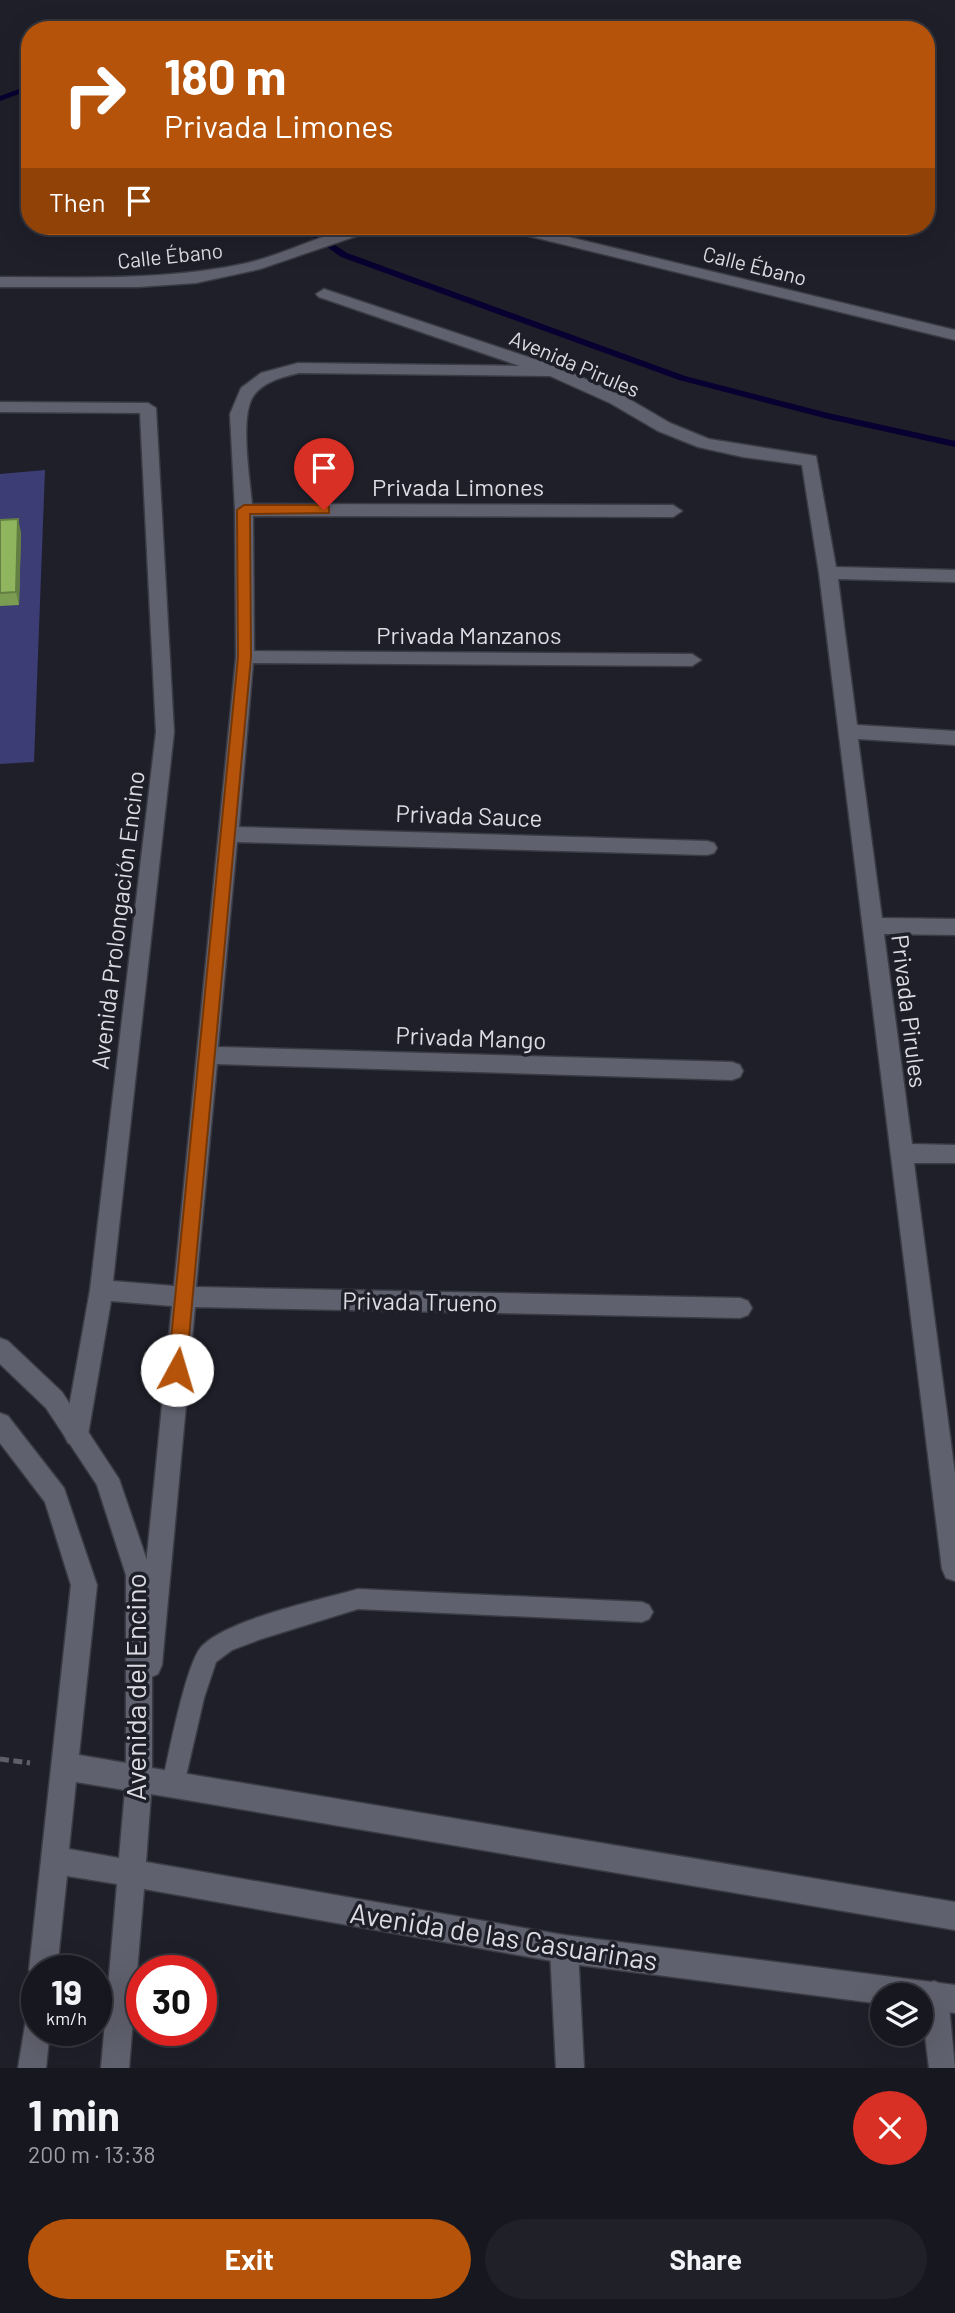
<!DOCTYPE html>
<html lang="en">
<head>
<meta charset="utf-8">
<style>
	:root { --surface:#16171f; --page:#1f2028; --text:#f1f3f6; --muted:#9e9fa4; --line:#35363d; --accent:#b45309 }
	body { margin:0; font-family:Barlow,sans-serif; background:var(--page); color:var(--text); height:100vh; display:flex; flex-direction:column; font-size:26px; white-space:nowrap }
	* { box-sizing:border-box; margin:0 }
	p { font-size:23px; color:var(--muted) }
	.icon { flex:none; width:38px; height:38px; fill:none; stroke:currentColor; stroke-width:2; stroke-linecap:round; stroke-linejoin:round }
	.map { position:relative; height:2068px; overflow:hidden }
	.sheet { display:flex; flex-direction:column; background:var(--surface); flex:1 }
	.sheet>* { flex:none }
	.guide { position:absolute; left:21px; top:21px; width:914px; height:214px; border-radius:28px; box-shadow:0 7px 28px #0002,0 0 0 2px var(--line); background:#b45309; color:#fff; overflow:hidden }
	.controls { position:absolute; left:870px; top:1983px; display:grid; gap:14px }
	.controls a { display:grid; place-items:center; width:63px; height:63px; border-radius:50%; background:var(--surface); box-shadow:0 7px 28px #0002,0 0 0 2px var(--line); font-size:35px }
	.speed { position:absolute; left:21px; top:1955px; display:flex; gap:14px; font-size:35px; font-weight:700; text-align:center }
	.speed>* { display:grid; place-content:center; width:91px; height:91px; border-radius:50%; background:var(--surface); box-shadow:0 7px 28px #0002,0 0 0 2px var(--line); line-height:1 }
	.speed small { font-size:18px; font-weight:400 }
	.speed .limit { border:10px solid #d22; background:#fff; color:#111 }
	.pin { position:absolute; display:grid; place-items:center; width:60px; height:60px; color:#fff; margin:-72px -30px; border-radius:50% 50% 50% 0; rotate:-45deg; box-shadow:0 0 7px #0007 }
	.pin .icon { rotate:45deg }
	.me { position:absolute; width:77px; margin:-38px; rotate:6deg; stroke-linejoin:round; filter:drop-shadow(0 0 5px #0008) }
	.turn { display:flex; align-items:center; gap:24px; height:147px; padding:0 28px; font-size:32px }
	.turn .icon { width:91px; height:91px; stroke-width:2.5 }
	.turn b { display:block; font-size:49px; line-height:60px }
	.then { display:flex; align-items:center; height:66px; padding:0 28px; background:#0003; gap:14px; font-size:26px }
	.round { display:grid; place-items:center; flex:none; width:74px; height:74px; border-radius:37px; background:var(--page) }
	.head { display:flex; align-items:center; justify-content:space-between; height:119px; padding:0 28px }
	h1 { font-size:42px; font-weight:700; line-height:52px }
	.cta { display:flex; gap:14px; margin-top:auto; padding:14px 28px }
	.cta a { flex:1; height:80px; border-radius:42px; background:var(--accent); color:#fff; font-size:28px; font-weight:700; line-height:80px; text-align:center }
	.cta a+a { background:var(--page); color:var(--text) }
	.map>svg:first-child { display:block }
</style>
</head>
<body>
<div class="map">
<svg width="955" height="2068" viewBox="0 0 955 2068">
	<rect width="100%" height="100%" fill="#1e1f29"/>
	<polygon fill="#3c3d74" points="45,470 34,762 0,764 0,474"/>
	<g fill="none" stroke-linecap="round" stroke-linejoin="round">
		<g fill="#080030" fill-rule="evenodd">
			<polygon points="30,85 30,90 0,101 0,96"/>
			<polygon points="298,226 307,226 347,253 685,376 828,413 955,441 955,447 828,419 679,380 341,257"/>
		</g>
		<defs>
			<path id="lane" d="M358,1589L642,1602L649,1605L653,1612L649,1619L642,1622L358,1609L261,1639L232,1650L216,1662L204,1698L184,1785L181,1793L173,1796L165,1793L162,1785C168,1758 186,1662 202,1646C229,1619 319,1600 358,1589Z"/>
			<g id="street">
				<path d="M360,226H386L260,269L196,283L138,287H0V277C83,277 166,281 247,263C286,254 321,234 360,226Z"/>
				<polygon points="498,226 523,226 955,330 955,340 500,229"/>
				<path d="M324,289L558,367L622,395L670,423L709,439L816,456L836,567L955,570V582L838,579L857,725L955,731V745L858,739L882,918L955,919V935L884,934L912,1144L955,1145V1163H914L955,1474V1581L946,1578L942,1569L819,573L802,465L743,457L698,447L658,431L610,403L550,376L299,373C283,377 265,381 254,395C239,415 250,479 252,504L673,505L682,511L673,517L253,516L254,651L692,654L701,660L692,666L253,663L239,827L707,841L714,843L717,848L714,853L707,855L237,842L218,1047L732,1062L740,1065L743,1071L740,1077L732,1080L217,1064L196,1287L740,1298L748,1301L752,1308L748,1315L740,1318L195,1307L162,1665L158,1674L149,1678L140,1674L136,1665L172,1306L111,1301L88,1435L84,1443L76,1446L68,1443L64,1435L90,1290L156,732L140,413L0,412V402L148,403L156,408L174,732L113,1281L174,1286L236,657L235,510L230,414L241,388L261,373L298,363L520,366L319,297L316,294Z"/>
				<polygon points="564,1935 574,1939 578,1949 584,2068 556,2068 550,1949 554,1939"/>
				<polygon points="934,1981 944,1985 948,1995 955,2068 929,2068 920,1995 924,1985"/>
			</g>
			<g id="secondary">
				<path d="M0,1338L8,1341L62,1392L119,1479L152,1575V1768L955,1902V1930L151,1794L146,1862L564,1935L955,1985V2013L920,2009V1995H882V2004L564,1963L144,1889L129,2068H101L117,1884L67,1876L57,1970H37V1981L29,1970L71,1585L45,1502L0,1443V1413L8,1416L64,1488L97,1585L79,1755L126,1763V1575L97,1485L46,1408L0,1364ZM76,1782L125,1790L119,1858L69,1849Z"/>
				<polygon points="37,2009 37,2030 50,2030 46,2068 18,2068 27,2013"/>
			</g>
		</defs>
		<use href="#lane" stroke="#3b3b44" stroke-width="3"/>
		<use href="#street" stroke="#3b3b44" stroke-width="3"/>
		<use href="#secondary" stroke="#3b3b44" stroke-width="3"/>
		<polyline stroke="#5e5f68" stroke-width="5" stroke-dasharray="9 4.5" stroke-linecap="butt" points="0,1759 30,1763"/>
		<use href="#lane" fill="#60616e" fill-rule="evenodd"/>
		<use href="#street" fill="#60616e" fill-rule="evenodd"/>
		<use href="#secondary" fill="#60616e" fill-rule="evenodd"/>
	</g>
	<polygon fill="#7b9d52" points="0,520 21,532 19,605 0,606"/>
	<polygon fill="#647f42" points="18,519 21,532 19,605 16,592"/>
	<polygon fill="#8fb65f" stroke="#647f42" stroke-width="2" points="18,519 16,592 0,593 0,520"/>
	<polygon fill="#b45309" stroke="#753606" stroke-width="2" points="324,505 329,507 329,513 250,514 251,657 186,1370 183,1376 177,1378 170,1376 168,1370 238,657 237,510 244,505"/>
	<g text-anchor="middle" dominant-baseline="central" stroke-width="7" stroke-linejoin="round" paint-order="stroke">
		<g font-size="21" fill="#dcdde4" stroke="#1e1f29">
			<text transform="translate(170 255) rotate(-6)">Calle Ébano</text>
			<text transform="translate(755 265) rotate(14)">Calle Ébano</text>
			<text transform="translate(575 363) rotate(23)">Avenida Pirules</text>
		</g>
		<g font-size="24" fill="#dcdde4" stroke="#1e1f29">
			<text x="458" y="486">Privada Limones</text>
			<text x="469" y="634">Privada Manzanos</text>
			<text transform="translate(469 815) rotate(2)">Privada Sauce</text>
			<text transform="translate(117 920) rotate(-83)">Avenida Prolongación Encino</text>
			<text transform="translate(910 1011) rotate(83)">Privada Pirules</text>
			<text transform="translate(471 1037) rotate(2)">Privada Mango</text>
			<text transform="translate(420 1301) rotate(1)">Privada Trueno</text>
		</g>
		<g font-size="28" fill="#dcdde4" stroke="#1e1f29">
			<text transform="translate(135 1687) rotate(-90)">Avenida del Encino</text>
			<text transform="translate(504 1936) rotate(9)">Avenida de las Casuarinas</text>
		</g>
	</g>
</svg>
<div class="controls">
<a><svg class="icon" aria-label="layers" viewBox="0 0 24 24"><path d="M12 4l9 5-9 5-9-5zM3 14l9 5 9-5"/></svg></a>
</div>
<div class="speed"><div>19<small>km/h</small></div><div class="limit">30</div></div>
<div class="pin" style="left:324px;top:510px;background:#d93025"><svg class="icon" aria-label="arrive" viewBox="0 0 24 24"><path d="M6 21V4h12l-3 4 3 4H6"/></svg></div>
<svg class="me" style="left:177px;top:1370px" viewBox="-20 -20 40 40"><circle r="19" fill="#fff"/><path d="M0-13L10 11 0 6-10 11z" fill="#b45309"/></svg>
<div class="guide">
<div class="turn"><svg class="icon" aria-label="right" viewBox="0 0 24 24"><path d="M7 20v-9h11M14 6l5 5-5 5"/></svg><div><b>180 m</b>Privada Limones</div></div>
<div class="then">Then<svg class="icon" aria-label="arrive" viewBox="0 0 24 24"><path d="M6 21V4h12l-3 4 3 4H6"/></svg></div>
</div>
</div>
<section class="sheet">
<div class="head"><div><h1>1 min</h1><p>200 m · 13:38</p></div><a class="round" style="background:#d93025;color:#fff"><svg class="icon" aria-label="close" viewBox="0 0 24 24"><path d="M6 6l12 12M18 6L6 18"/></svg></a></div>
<div class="cta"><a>Exit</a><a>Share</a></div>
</section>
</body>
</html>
